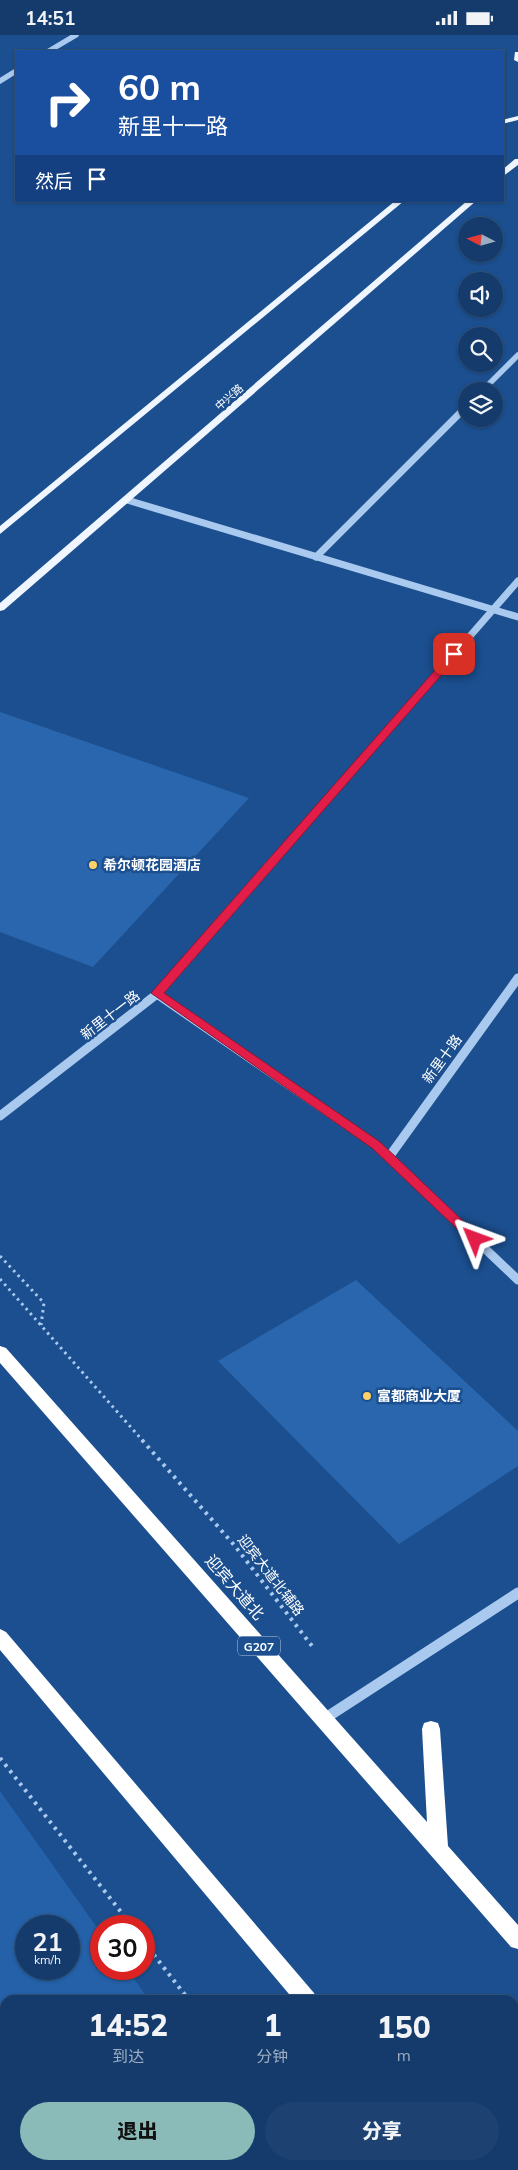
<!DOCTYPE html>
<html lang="zh">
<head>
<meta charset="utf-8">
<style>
	:root { --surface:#143b6b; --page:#1d4271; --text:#f1f3f6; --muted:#9dadc1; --line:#33557e; --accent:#8bbbb9 }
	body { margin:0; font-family:Mulish,"Noto Sans SC",sans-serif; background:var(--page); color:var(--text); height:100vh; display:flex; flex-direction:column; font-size:19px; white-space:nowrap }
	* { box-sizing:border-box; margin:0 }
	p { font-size:16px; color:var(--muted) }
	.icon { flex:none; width:28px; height:28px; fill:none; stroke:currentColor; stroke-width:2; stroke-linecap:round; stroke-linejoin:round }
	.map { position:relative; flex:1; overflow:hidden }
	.panel { position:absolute; left:0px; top:1960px; width:519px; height:175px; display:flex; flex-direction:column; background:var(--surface); border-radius:15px 15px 0 0; box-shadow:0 1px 4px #0004,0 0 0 1px var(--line) }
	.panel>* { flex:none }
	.hud { position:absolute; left:15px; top:15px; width:489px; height:152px; border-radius:0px; box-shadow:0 1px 4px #0004,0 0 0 1px var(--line); background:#1a4fa0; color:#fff; overflow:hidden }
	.needle { width:32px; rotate:276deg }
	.controls { position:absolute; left:458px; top:182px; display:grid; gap:10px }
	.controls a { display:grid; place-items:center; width:45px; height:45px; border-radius:50%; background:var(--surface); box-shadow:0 1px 4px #0004,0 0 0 1px var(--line); font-size:25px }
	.speed { position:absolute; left:15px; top:1880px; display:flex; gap:10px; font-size:25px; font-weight:700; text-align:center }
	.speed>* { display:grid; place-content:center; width:65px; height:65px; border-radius:50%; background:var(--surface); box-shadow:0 1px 4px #0004,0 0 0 1px var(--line); line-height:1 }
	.speed small { font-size:12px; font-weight:400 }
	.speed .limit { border:8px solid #d22; background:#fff; color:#111 }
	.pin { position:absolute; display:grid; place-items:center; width:42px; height:42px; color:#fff; margin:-21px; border-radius:10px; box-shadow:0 2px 8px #0006 }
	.me { position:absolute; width:55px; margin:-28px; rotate:314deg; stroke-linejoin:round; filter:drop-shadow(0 0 4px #0008) }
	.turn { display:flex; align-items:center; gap:18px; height:105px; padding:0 20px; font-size:22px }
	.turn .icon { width:65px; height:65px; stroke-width:2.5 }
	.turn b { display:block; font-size:35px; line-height:42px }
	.then { display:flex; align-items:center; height:48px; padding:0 20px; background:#0003; gap:10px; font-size:19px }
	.eta { display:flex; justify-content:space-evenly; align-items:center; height:85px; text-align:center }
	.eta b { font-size:30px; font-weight:800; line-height:35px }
	.cta { display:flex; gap:10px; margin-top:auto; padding:10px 20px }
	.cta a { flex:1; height:58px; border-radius:30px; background:var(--accent); color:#111; font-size:20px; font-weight:800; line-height:58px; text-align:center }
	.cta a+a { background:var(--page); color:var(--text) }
	.status { display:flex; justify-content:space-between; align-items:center; height:35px; padding:0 25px; background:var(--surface); direction:ltr }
	.status svg { height:14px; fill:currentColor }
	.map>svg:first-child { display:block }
</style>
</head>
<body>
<div class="status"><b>14:51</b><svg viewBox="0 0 49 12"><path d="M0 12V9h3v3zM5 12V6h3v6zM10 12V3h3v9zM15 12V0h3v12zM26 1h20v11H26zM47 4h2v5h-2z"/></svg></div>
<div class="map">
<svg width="518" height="2135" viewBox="0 0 518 2135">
	<rect width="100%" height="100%" fill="#1b4f8f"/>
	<path fill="#2461a8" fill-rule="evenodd" d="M0,1756L101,1898V1934H127L149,1965H5V2130H266L270,2135H0ZM26,1891H69V1934H26Z"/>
	<g fill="#2a66ad">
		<polygon points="0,677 249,763 93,932 0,897"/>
		<polygon points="356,1245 518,1396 518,1431 399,1509 218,1326"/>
	</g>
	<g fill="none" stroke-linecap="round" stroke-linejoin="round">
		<g stroke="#a9c9ee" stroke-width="3" stroke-dasharray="2.5 4" stroke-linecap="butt">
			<polyline points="0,1221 44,1268 41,1290"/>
			<polyline points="0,1244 143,1406"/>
		</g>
		<g stroke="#a9c9ee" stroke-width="4" stroke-dasharray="3 5" stroke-linecap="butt">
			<polyline points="142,1405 235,1511 312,1611"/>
			<polyline points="0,1723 132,1891"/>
			<polyline points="144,1907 189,1965"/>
			<polyline points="319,2130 322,2135"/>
		</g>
		<g stroke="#a9c9ee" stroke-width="5.5">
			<polyline points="49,16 76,0"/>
			<polyline points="0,46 16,36"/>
			<polyline points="482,356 518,320"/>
		</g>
		<g stroke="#a9c9ee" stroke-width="7">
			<polyline points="127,465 518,582"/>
			<polyline points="316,522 466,372"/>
			<polyline points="273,827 518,546"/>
		</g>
		<g stroke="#a9c9ee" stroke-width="9">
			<polyline points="157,959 376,1110 518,1245"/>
			<polyline points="0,1081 157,959 274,825"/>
			<polyline points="389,1122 518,943"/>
		</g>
		<polyline stroke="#a9c9ee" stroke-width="11" points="324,1684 518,1558"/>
		<g fill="#f0f6ff" fill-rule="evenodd">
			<polygon points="515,17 518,17 518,27 514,25"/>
			<polygon points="518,81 518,85 502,89 502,85"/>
			<polygon points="515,124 518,124 518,130 502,142 502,135"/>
			<polygon points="395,166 404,166 0,499 0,491"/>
			<polygon points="467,166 476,166 4,575 0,576 0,568"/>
		</g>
		<g fill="#fff" fill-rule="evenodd">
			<polygon points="0,1311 6,1313 427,1787 422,1694 424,1688 431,1686 438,1688 440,1694 448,1811 518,1890 518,1914 511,1912 0,1328"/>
			<polygon points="0,1594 6,1597 314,1958 317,1965 294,1965 0,1615"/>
			<polygon points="434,2130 459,2130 461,2135 436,2135"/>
		</g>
	</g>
	<polygon fill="#e11d48" stroke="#92132f" points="454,616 459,619 458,621 164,958 380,1107 479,1201 481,1204 475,1209 471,1207 372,1113 151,958 451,617"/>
	<g fill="#ffd166" stroke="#1b4f8f" stroke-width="2">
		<circle cx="93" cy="830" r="5"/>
		<circle cx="367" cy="1361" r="5"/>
	</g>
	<g text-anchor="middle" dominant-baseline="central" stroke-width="5" stroke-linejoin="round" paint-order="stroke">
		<g font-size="11" fill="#fff" stroke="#1b4f8f">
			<text transform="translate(229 362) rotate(-41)">中兴路</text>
		</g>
		<rect fill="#1b4f8f" stroke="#bbcadd" stroke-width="1" x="238" y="1601.5" width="42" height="19" rx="4"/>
		<g font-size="12" font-weight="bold" fill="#fff">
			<text x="259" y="1611">G207</text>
		</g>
		<g font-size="14" font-weight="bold" fill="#fff" stroke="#1b4f8f" text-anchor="start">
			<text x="103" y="830">希尔顿花园酒店</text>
			<text x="377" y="1361">富都商业大厦</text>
		</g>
		<g font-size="14" fill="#fff" stroke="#1b4f8f">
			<text transform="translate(110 980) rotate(-38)">新里十一路</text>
			<text transform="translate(442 1024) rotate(-54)">新里十路</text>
			<text transform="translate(271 1540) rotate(52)">迎宾大道北辅路</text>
		</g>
		<g font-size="16" fill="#fff" stroke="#1b4f8f">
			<text transform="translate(235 1552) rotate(49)">迎宾大道北</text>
		</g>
	</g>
</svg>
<div class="controls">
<a><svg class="needle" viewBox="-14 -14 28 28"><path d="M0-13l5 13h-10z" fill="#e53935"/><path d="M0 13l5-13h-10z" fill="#9dadc1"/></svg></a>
<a><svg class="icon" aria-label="sound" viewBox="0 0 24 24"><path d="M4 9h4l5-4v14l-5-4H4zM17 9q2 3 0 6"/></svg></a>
<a><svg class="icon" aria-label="search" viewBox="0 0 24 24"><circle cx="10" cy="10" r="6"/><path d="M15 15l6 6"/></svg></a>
<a><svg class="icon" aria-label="layers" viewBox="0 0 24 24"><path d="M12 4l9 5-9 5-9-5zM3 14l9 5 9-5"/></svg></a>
</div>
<div class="speed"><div>21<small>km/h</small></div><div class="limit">30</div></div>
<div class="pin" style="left:454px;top:619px;background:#d93025"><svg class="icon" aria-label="arrive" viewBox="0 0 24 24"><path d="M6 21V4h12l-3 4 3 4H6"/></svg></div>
<svg class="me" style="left:475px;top:1204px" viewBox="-20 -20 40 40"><path d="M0-17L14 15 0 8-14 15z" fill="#e11d48" stroke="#fff" stroke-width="4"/></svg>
<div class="hud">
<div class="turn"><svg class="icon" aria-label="right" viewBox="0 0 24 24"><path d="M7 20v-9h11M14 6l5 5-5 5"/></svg><div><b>60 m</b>新里十一路</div></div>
<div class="then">然后<svg class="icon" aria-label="arrive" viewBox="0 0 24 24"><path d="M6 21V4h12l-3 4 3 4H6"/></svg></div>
</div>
<section class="panel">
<div class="eta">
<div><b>14:52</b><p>到达</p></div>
<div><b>1</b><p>分钟</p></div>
<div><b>150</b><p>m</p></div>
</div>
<div class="cta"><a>退出</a><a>分享</a></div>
</section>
</div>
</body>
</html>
